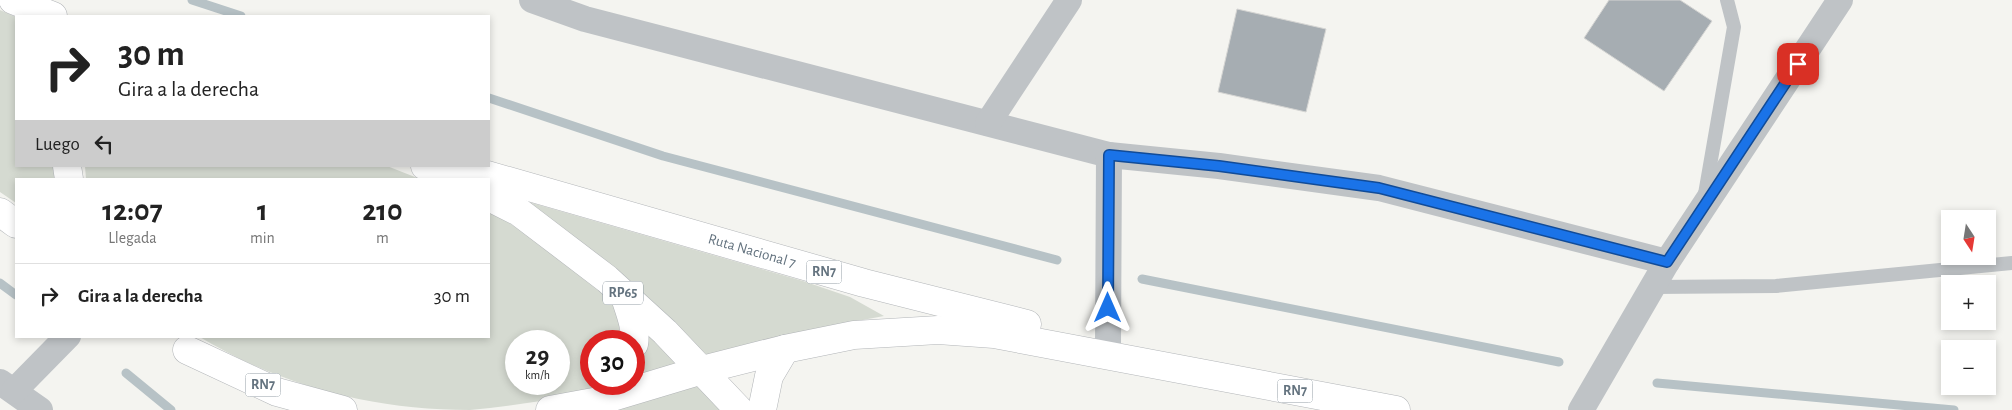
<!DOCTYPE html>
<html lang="es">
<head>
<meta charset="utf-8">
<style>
	:root { --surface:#fff; --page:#f2f2f2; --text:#222; --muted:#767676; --line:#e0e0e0 }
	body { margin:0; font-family:"Alegreya Sans",sans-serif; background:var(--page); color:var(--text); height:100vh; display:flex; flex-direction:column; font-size:19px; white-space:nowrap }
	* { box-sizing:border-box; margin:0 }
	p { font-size:16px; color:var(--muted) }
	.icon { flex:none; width:28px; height:28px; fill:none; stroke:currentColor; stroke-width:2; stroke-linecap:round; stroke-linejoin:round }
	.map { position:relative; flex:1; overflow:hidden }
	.side { position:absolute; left:15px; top:178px; width:475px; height:160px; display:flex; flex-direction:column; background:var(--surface); border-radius:0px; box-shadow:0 2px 8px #0003 }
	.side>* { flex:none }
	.top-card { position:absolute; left:15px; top:15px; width:475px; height:152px; border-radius:0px; box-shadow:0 2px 8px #0003; background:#fff; color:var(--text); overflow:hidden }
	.needle { width:32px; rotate:168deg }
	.buttons { position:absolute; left:1941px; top:210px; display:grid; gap:10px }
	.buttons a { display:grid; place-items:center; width:55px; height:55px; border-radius:0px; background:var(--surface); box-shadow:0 2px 8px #0003; font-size:25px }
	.speed { position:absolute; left:505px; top:330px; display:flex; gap:10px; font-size:25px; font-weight:700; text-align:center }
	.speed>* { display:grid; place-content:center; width:65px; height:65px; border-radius:50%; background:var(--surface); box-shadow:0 2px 8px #0003; line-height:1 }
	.speed small { font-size:12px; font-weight:400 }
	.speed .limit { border:8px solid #d22; background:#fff; color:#111 }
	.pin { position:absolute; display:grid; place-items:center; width:42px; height:42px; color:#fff; margin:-21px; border-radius:10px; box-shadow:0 2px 8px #0006 }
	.me { position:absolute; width:55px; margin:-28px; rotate:0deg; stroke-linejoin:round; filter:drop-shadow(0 0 4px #0008) }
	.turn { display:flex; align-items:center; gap:18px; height:105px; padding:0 20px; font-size:22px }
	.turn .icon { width:65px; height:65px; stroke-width:2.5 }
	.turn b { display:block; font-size:35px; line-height:42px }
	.then { display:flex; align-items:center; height:48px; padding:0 20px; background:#0003; gap:10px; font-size:19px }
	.eta { display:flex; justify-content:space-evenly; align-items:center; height:85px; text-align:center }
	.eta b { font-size:30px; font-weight:700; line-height:35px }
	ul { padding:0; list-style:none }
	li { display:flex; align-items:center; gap:15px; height:65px; padding:0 20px; border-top:1px solid var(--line) }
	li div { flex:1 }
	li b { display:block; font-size:19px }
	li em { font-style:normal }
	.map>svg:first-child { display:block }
</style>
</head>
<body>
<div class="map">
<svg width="2012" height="410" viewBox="0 0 2012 410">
	<rect width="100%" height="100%" fill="#f4f4f0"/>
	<g fill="#d5dad1" fill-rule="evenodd">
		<polygon points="0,10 16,17 16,166 53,166 55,179 16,179 16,203 0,192"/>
		<polygon points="85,166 387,166 420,179 86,179"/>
		<polygon points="525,201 803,281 850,297 884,316 825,327 708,356 673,323"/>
		<path d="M489,211L539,241L615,298L619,322L620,341H591V384H600L596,388L584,394C546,400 508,407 470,410C372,410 281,386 198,336H489ZM516,341H559V384H516Z"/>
		<path d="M646,327L681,364L634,380C634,371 640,365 643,356C647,346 647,337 646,327Z"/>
		<polygon points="699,384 721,410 602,410"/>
	</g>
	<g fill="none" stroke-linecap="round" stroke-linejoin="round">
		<g stroke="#b7c2c6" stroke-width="9">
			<polyline points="192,0 241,16"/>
			<polyline points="489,98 663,156 1057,260"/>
			<polyline points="1142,279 1559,362"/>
			<polyline points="0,283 16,295"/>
			<polyline points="126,373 171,410"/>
			<polyline points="1657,383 1954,410"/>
		</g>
	</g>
	<g fill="#a6adb2" stroke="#d5d5d3">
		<polygon points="1609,0 1680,0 1712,21 1664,91 1584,38"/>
		<polygon points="1237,9 1326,29 1306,112 1218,92"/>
	</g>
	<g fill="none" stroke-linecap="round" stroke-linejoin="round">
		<defs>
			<g id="trunk">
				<polyline points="13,0 53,16"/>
				<polyline points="67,166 69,179"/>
				<polyline points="425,166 451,179"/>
				<polyline points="456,166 864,283 1027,324"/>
				<polyline points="489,197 519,212 607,279 665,332 739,410"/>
				<polyline points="0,212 16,224"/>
				<path d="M624,294C629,310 637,328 634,344"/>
				<polyline points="187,350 277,392 343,410"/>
				<polyline points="550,410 599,401 702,370 785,349 854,335 938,330 994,334 1396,410"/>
				<polyline points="762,410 769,376 785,349"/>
			</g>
		</defs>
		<use href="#trunk" stroke="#b2b5b8" stroke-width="29"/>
		<g stroke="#bfc3c6" stroke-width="14">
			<polyline points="1705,194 1734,27 1727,0"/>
			<polyline points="1653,287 1776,286 2012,263"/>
		</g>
		<g stroke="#bfc3c6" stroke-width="26">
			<polyline points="532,0 585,19 1109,155 1219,166 1379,188 1667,262"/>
			<polyline points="988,123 1069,0"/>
			<polyline points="1108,346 1109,155"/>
			<polyline points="0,382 40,410"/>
			<polyline points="14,391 68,336"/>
			<polyline points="1581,410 1667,262 1840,0"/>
		</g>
		<use href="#trunk" stroke="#fff" stroke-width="28"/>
	</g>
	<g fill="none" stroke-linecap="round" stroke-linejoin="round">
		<defs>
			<polyline id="route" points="1108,308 1109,155 1219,166 1379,188 1667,262 1798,64"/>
		</defs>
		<use href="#route" stroke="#114b97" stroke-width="12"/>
		<use href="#route" stroke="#1a73e8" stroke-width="9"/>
	</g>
	<g text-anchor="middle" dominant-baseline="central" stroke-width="5" stroke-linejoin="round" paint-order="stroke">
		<g fill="#fff" stroke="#929da5" stroke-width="1">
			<rect x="806.5" y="260.5" width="35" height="23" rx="4"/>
			<rect x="603" y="281.5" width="40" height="23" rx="4"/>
			<rect x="245.5" y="373.5" width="35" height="23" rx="4"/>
			<rect x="1277.5" y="379.5" width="35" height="23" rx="4"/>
		</g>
		<g font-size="14" font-weight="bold" fill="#64737f">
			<text x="824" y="272">RN7</text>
			<text x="623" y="293">RP65</text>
			<text x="263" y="385">RN7</text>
			<text x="1295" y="391">RN7</text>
		</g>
		<g font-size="15" fill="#64737f" stroke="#fff">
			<text transform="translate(752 251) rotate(16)">Ruta Nacional 7</text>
		</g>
	</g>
</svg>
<div class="buttons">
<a><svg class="needle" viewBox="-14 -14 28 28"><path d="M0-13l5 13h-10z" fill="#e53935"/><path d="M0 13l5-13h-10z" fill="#767676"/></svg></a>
<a>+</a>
<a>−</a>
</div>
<div class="speed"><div>29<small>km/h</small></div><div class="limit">30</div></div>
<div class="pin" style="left:1798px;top:64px;background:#d93025"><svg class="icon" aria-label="arrive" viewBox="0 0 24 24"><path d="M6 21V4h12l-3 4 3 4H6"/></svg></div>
<svg class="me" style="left:1108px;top:308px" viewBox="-20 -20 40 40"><path d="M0-17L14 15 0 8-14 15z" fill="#1a73e8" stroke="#fff" stroke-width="4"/></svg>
<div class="top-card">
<div class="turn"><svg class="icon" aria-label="right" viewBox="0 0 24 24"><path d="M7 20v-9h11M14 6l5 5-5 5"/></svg><div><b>30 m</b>Gira a la derecha</div></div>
<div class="then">Luego<svg class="icon" aria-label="left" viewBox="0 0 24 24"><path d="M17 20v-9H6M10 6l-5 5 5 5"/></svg></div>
</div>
<section class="side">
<div class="eta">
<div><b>12:07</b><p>Llegada</p></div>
<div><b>1</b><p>min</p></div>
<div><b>210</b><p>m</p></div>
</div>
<ul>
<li><svg class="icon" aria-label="right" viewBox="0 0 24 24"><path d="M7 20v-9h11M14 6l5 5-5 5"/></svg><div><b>Gira a la derecha</b></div><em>30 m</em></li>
</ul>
</section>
</div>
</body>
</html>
